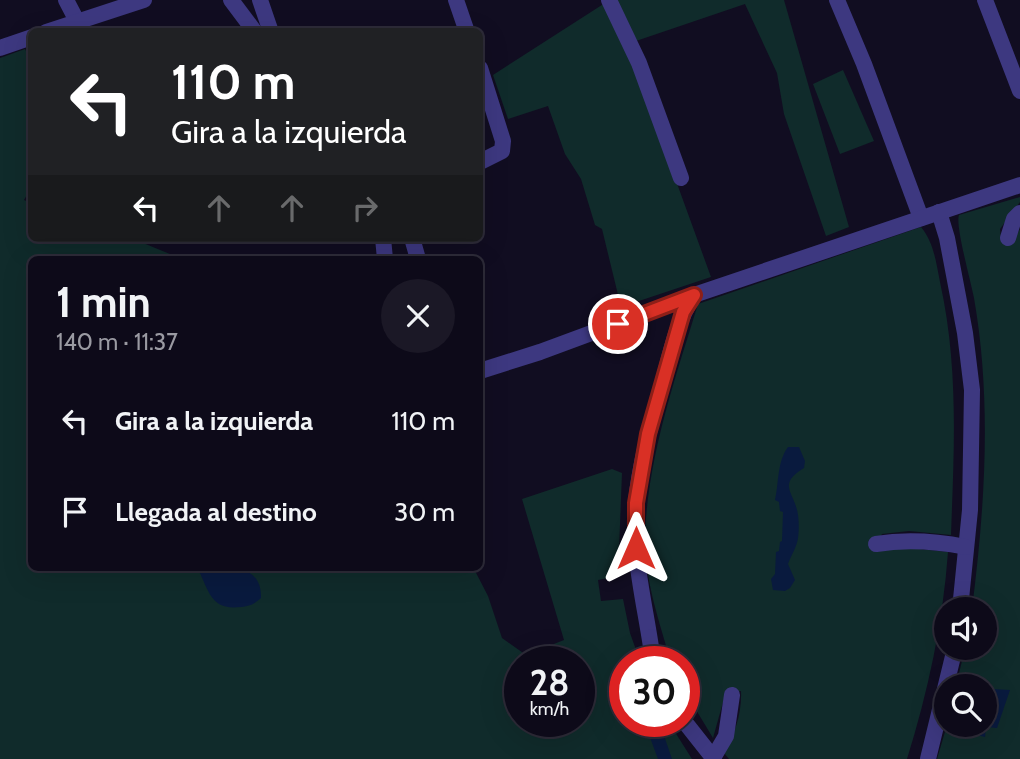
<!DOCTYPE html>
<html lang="es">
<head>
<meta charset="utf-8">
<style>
	:root { --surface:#0d0a19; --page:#1b1826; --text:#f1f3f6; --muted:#9a9aa2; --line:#2d2b38 }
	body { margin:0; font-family:Cabin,sans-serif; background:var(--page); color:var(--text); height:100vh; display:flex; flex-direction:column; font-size:26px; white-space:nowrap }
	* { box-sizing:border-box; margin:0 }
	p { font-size:23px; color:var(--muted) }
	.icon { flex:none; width:38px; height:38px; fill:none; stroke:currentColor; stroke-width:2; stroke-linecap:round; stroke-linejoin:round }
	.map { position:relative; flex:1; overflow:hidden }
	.details { position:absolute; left:28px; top:256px; width:455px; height:315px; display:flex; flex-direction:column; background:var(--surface); border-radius:10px; box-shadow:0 7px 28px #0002,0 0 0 2px var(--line) }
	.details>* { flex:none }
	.top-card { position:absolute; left:28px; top:28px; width:455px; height:214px; border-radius:10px; box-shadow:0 7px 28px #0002,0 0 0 2px var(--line); background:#202124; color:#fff; overflow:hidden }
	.fabs { position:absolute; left:934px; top:597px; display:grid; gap:14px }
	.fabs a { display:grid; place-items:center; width:63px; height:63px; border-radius:50%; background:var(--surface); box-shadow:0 7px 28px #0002,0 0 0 2px var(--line); font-size:35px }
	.speed { position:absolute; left:504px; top:646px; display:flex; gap:14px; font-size:35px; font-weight:700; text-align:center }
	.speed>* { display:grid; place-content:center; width:91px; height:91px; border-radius:50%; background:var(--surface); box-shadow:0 7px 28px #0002,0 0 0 2px var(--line); line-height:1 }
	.speed small { font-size:18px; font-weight:400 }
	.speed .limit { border:10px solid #d22; background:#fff; color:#111 }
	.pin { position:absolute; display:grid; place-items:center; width:60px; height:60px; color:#fff; margin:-30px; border:4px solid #fff; border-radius:50%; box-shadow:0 2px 7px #0007 }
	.me { position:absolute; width:77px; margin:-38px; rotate:0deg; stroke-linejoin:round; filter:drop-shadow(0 0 5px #0008) }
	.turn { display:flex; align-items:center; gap:24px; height:147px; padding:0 28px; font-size:32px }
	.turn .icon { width:91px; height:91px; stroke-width:2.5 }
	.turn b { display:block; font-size:49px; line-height:60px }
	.lanes { display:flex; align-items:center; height:66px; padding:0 28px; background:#0003; justify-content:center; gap:35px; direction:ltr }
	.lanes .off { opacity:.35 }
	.round { display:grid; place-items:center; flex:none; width:74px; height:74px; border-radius:37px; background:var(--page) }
	.overview { display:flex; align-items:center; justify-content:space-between; height:119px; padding:0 28px }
	h1 { font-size:42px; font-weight:700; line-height:52px }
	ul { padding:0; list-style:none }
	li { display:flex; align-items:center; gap:21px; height:91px; padding:0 28px }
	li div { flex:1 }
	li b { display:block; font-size:26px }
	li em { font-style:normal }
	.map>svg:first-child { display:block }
</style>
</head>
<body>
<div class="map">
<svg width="1020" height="759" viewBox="0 0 1020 759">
	<rect width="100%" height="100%" fill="#110d21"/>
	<g fill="#102b2b" fill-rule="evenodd">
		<polygon points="615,0 784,0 849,227 826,236 784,114 777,73 745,4 636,41"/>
		<polygon points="605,3 639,79 711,277 621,307 602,229 595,225 581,179 565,154 548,106 508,119 493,75"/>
		<path d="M25,49L31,62V188L24,200L31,203L32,238H131L182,259H32V567H473L488,596L502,638L526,655L564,640L522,499L612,469L622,473L618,576L598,580L601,601L623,599L630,633L640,661L625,662V721H668L692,759H0V58ZM520,662H579V721H520Z"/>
		<polygon points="843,70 874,141 840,154 813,84"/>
		<path d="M1020,197V202L1000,229L1001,240L1016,236L1020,229V759H937L947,725L985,724V686H956L965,648H985V609H972C985,506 992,401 974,298C971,282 955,225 959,215Z"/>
		<path d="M921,227C934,243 936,262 940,282C959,368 954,449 951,535L909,531L882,534L872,551L909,548L948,552C943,622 928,692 907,759H729L724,753C735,735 742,712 741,691L725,695L713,738L684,690V662H671C659,621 644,578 645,535C648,456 675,379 698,304Z"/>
	</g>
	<g fill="#091a3e">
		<path d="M788,447H799L805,461L804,468C776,485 795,492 798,515C799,522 799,531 798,538C797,547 791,555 788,564L795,580L790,588L785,591L773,590L771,579L775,574L776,552L779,551L780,542L782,541L783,512L780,511L779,502L775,500C779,482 777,462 788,447Z"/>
		<path d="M197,567C223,567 262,561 261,598C254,604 251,606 241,607C210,611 209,590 197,567Z"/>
		<polygon points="992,689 1010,690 997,728 986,727 985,737 977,735 978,725 985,724 985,702 990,702"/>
		<polygon points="641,721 659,721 672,759 658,759 645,724 643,725"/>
	</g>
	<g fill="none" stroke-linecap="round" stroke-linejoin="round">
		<g stroke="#3d3880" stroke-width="16">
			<polyline points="66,0 77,21"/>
			<polyline points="231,0 255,32"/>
			<polyline points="260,0 271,32"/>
			<polyline points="456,0 467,32"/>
			<polyline points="609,0 639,63 681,178"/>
			<polyline points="837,0 864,64 921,218"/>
			<polyline points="985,0 1020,91"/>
			<polyline points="46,32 144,0"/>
			<polyline points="0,48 32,37"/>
			<polyline points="480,68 503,141 502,151 480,162"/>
			<polyline points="939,212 947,238 965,333 972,390 970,510 960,609"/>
			<polyline points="383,238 385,259"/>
			<polyline points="412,238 418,259"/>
			<polyline points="1008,238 1014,219 1020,213"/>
			<polyline points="480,371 540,352 694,295"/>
			<path d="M876,544C907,539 935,541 966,547"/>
			<path d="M657,662L651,647C644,600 631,550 636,502C640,461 652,421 663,381C671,351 677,321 694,295L1020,185"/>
			<polyline points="684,721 714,759"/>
			<polyline points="713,758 726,736 732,695"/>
			<polyline points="928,759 955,648"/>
		</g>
	</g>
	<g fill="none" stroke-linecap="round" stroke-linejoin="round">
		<defs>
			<polyline id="route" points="618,324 694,295 683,312 648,434 636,503 636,548"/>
		</defs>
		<use href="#route" stroke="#8d1f18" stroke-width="18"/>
		<use href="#route" stroke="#d93025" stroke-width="12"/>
	</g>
</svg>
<div class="fabs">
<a><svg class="icon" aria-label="sound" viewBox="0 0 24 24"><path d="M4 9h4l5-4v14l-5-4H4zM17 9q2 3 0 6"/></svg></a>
<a><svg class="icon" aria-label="search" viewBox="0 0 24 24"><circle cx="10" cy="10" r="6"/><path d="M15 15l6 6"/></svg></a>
</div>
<div class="speed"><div>28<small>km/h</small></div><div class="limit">30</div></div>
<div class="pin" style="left:618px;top:324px;background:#d93025"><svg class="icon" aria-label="arrive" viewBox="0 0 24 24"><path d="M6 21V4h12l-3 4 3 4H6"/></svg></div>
<svg class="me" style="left:636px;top:548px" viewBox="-20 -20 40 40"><path d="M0-17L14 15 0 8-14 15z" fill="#d93025" stroke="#fff" stroke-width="4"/></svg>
<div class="top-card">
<div class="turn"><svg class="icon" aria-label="left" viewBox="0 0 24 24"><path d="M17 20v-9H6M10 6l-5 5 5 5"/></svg><div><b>110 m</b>Gira a la izquierda</div></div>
<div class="lanes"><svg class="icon" aria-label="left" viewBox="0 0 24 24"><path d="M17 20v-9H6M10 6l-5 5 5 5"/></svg><svg class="icon off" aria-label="ahead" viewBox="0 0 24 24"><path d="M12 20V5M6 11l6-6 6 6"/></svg><svg class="icon off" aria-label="ahead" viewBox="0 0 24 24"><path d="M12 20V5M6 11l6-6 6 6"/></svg><svg class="icon off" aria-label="right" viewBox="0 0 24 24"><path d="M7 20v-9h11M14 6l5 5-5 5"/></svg></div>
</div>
<section class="details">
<div class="overview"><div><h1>1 min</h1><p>140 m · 11:37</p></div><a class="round"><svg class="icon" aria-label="close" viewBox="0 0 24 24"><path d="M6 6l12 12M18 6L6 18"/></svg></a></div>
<ul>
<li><svg class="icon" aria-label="left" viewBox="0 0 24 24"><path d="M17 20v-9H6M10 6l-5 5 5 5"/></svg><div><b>Gira a la izquierda</b></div><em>110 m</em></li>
<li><svg class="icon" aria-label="arrive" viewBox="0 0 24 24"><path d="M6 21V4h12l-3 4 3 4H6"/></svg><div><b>Llegada al destino</b></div><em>30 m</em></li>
</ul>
</section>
</div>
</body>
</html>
